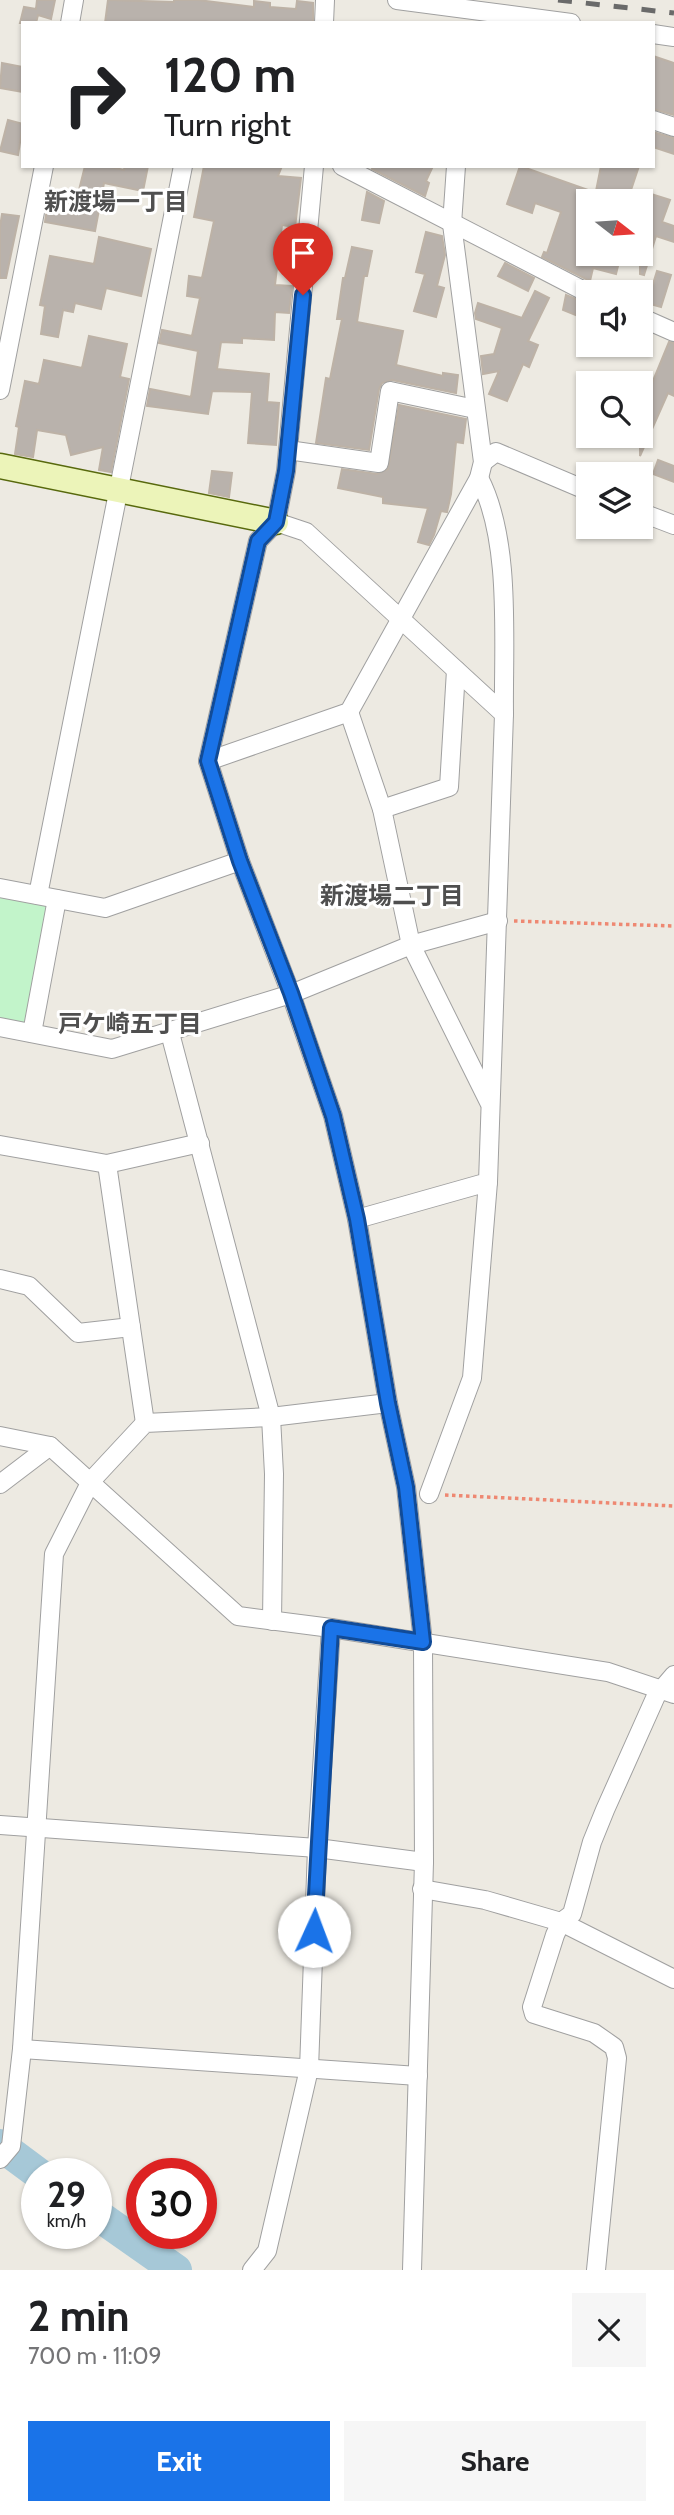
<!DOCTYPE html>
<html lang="en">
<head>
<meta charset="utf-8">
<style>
	:root { --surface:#fff; --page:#f6f6f6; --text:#202124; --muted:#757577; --accent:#1a73e8 }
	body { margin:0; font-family:Cabin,"Noto Sans JP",sans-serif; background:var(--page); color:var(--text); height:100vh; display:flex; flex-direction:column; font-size:26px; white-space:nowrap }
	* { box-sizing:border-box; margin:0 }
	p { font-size:23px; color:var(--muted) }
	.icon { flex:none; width:38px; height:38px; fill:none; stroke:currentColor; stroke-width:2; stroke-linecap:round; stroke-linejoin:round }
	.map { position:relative; height:2270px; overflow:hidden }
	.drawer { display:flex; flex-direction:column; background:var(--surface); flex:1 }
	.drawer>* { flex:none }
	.banner { position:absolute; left:21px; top:21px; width:634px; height:147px; border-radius:0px; box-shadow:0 2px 5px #0004; background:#fff; color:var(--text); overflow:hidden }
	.needle { width:46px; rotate:107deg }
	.buttons { position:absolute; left:576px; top:189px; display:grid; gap:14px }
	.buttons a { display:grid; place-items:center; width:77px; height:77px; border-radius:0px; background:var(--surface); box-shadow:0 2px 5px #0004; font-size:35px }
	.speed { position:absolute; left:21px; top:2158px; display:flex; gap:14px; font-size:35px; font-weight:700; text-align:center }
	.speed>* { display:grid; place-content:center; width:91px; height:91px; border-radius:50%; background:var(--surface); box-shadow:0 2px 5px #0004; line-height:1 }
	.speed small { font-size:18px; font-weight:400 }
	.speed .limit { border:10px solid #d22; background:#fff; color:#111 }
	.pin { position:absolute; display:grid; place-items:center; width:60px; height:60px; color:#fff; margin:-72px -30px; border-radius:50% 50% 50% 0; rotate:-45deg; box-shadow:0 0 7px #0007 }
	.pin .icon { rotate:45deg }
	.me { position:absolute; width:77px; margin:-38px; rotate:2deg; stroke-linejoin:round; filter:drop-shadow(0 0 5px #0008) }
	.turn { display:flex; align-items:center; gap:24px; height:147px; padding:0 28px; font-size:32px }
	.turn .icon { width:91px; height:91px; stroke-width:2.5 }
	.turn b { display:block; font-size:49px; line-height:60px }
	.round { display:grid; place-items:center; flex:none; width:74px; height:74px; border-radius:0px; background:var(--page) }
	.summary { display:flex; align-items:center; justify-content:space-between; height:119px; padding:0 28px }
	h1 { font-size:42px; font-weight:700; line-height:52px }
	.action { display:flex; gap:14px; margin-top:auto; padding:14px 28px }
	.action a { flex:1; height:80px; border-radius:0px; background:var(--accent); color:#fff; font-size:28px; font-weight:700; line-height:80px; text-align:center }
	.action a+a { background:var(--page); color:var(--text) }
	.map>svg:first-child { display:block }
</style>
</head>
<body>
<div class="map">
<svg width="674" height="2270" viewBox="0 0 674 2270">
	<rect width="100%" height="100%" fill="#edeae2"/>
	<polygon fill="#c2f4ca" points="0,896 47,905 25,1023 0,1018"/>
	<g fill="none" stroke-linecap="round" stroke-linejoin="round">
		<g stroke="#a6c8d7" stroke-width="32">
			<polyline points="0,2145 39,2174"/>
			<polyline points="96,2214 176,2270"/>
		</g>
	</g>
	<g fill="#b9b2ac" stroke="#bdb2a6" stroke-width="2">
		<polygon points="37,0 55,0 51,19 38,15 36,23 20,23 24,7 36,9"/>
		<polygon points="108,0 174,2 174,0 198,0 254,7 254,1 270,3 270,7 296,9 297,1 313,3 313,23 105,23"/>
		<polygon points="653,56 674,63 674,115 653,109"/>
		<polygon points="2,63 23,67 23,92 0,88"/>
		<polygon points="8,120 23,124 18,155 0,151"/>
		<polygon points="653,132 674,138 674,154 653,147"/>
		<polygon points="85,166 107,166 124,170 125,166 148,166 143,191 104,183 95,231 45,222 47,209 73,214"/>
		<polygon points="204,166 282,166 278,176 301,178 295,227 282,225 275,285 292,286 289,313 275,312 274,340 242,338 242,343 221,342 217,369 269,374 267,402 279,403 276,445 248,443 252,392 212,391 208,414 147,406 150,389 191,397 198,351 159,343 162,330 192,336 200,298 187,296 189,276 202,278 214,221 194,217"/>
		<polygon points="373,166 433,166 426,181 429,183 425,196 372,169"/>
		<polygon points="520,166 588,190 588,254 621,254 616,274 593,268 590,281 542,257 544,252 547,253 561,212 535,203 532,213 507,204"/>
		<polygon points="601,166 639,166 628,199 613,194 612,201 594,201"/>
		<polygon points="367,192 384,201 379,223 362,220"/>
		<polygon points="651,194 670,200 662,222 674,226 674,242 656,236 644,275 640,274 640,224"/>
		<polygon points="2,214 19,216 6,278 0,278 0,227"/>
		<polygon points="426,232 442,236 445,255 437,286 444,288 436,317 414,311 425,274 416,272"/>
		<polygon points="99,237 151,249 141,296 106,288 101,309 75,303 73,312 63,310 58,337 41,334 45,306 40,305 50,256 94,264"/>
		<polygon points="352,247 372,251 367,276 364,276 357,322 403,331 396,365 443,376 443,373 458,375 456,393 392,380 382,383 379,389 369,450 316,443 326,378 330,379 342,319 337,319 343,278 345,278"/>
		<polygon points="505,263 534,278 528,291 498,276"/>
		<polygon points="657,271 671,275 661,307 647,303"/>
		<polygon points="535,291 549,298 528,341 538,345 529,367 523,364 507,401 489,394 499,371 483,374 481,356 494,354 502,328 476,319 475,313 478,303 522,318"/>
		<polygon points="566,295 588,304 588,320 563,310"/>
		<polygon points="89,336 127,344 120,377 129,379 111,472 99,470 103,447 71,455 66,435 37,430 33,457 15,454 19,427 16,426 25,381 39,384 44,360 82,368"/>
		<polygon points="669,342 674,343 674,396 668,393 640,456 640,396 646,398"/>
		<polygon points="399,405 466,419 463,443 456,442 451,494 447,512 441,511 434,535 429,545 418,542 428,508 383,503 383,497 338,488 342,469 377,474 388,469"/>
		<polygon points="658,460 674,466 674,482 653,474"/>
		<polygon points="212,471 232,473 229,497 209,493"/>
	</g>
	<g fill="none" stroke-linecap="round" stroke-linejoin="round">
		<defs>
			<g id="street">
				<polyline points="397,0 571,23"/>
				<polyline points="70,23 74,0"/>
				<polyline points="324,23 325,0"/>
				<polyline points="653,34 674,37"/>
				<polyline points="653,120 674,127"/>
				<polyline points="314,166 286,471 276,522 258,541 208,761 240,861 291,994 333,1116 357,1219 388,1403 406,1487 423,1642 424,1862 412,2270"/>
				<polyline points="342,166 588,293"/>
				<polyline points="640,317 674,332"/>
				<polyline points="0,390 44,166"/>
				<polyline points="288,450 379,463 390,391 475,409"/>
				<polyline points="483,462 496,452 588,491"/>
				<path d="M479,478C512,541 503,643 504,714"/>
				<polyline points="640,512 674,525"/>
				<polyline points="276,522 306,532 504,714 488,1182 357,1219"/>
				<polyline points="349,712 382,809 411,945 489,1102"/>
				<polyline points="208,761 349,712 479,478 483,462 452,224 456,166"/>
				<polyline points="382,809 449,787 456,670"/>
				<polyline points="0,888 105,908 240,861"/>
				<polyline points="38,895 183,166"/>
				<polyline points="0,1027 112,1049 291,994 411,945 498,921"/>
				<polyline points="32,1033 57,899"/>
				<polyline points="170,1033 271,1417 274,1474 272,1621"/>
				<polyline points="0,1145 107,1164 200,1143"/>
				<polyline points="107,1164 145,1423"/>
				<polyline points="0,1279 29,1286 78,1333 131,1327"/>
				<polyline points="0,1436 50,1446 238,1616 331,1628 608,1672 674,1694"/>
				<polyline points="0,1484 50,1446"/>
				<polyline points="429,1494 472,1378 488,1182"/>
				<polyline points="0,1825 317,1848 424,1862"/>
				<polyline points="422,1889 485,1900 561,1922 674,1979"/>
				<polyline points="22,2049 418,2076"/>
				<polyline points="0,2159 11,2146 22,2049 54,1554 91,1481 145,1423 271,1417 388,1403"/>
				<polyline points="252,2270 267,2251 309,2069 317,1848 331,1628"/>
				<polyline points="596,2270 617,2058 614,2047 594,2033 534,2014 532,2007 555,1935 561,1922 572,1914 592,1842 605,1810 656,1696 674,1675"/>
			</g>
			<polyline id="secondary" points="0,466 276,522"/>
		</defs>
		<use href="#street" stroke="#a0a0a0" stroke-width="20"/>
		<use href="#secondary" stroke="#58690d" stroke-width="27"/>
		<g stroke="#ee8872" stroke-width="3.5" stroke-dasharray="3.5 3.5" stroke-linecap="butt">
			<polyline points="514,921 674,926"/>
			<polyline points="445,1495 674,1506"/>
		</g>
		<use href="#street" stroke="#fff" stroke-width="18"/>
		<use href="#secondary" stroke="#ecf4b9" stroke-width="24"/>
		<polyline stroke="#6a6a6a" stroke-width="5" stroke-dasharray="14 14" stroke-linecap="butt" points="558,0 674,13"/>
	</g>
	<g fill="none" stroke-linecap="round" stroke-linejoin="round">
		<defs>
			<polyline id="route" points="303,295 286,471 276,522 258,541 208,761 240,861 291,993 333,1116 357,1219 388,1403 406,1487 423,1642 331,1628 314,1931"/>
		</defs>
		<use href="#route" stroke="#114b97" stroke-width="18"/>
		<use href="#route" stroke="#1a73e8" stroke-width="12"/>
	</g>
	<g text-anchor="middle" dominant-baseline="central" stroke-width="6" stroke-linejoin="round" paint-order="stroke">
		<g font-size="24" font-weight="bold" fill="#4f4f4f" stroke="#fff">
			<text x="116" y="201">新渡場一丁目</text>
			<text x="392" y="895">新渡場二丁目</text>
			<text x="130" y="1023">戸ケ崎五丁目</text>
		</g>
	</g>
</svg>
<div class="buttons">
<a><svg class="needle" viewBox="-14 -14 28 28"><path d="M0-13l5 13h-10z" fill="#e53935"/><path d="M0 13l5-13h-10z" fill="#757577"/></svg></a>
<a><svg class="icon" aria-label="sound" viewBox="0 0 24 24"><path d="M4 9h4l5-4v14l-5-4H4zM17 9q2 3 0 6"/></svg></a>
<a><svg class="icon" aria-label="search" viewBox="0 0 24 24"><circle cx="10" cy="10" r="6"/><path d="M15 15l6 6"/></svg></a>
<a><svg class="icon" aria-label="layers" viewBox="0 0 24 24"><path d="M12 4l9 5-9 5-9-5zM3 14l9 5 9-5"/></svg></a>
</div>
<div class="speed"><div>29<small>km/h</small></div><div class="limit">30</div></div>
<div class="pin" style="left:303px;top:295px;background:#d93025"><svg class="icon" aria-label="arrive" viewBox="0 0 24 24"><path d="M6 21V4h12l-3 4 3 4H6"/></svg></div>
<svg class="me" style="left:314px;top:1931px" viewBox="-20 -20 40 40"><circle r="19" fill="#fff"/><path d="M0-13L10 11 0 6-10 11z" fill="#1a73e8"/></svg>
<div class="banner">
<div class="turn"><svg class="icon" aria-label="right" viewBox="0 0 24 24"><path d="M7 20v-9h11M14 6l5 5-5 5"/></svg><div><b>120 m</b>Turn right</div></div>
</div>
</div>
<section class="drawer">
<div class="summary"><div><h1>2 min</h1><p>700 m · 11:09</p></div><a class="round"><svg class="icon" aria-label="close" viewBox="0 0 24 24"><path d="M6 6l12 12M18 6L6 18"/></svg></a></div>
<div class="action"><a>Exit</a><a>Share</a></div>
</section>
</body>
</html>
